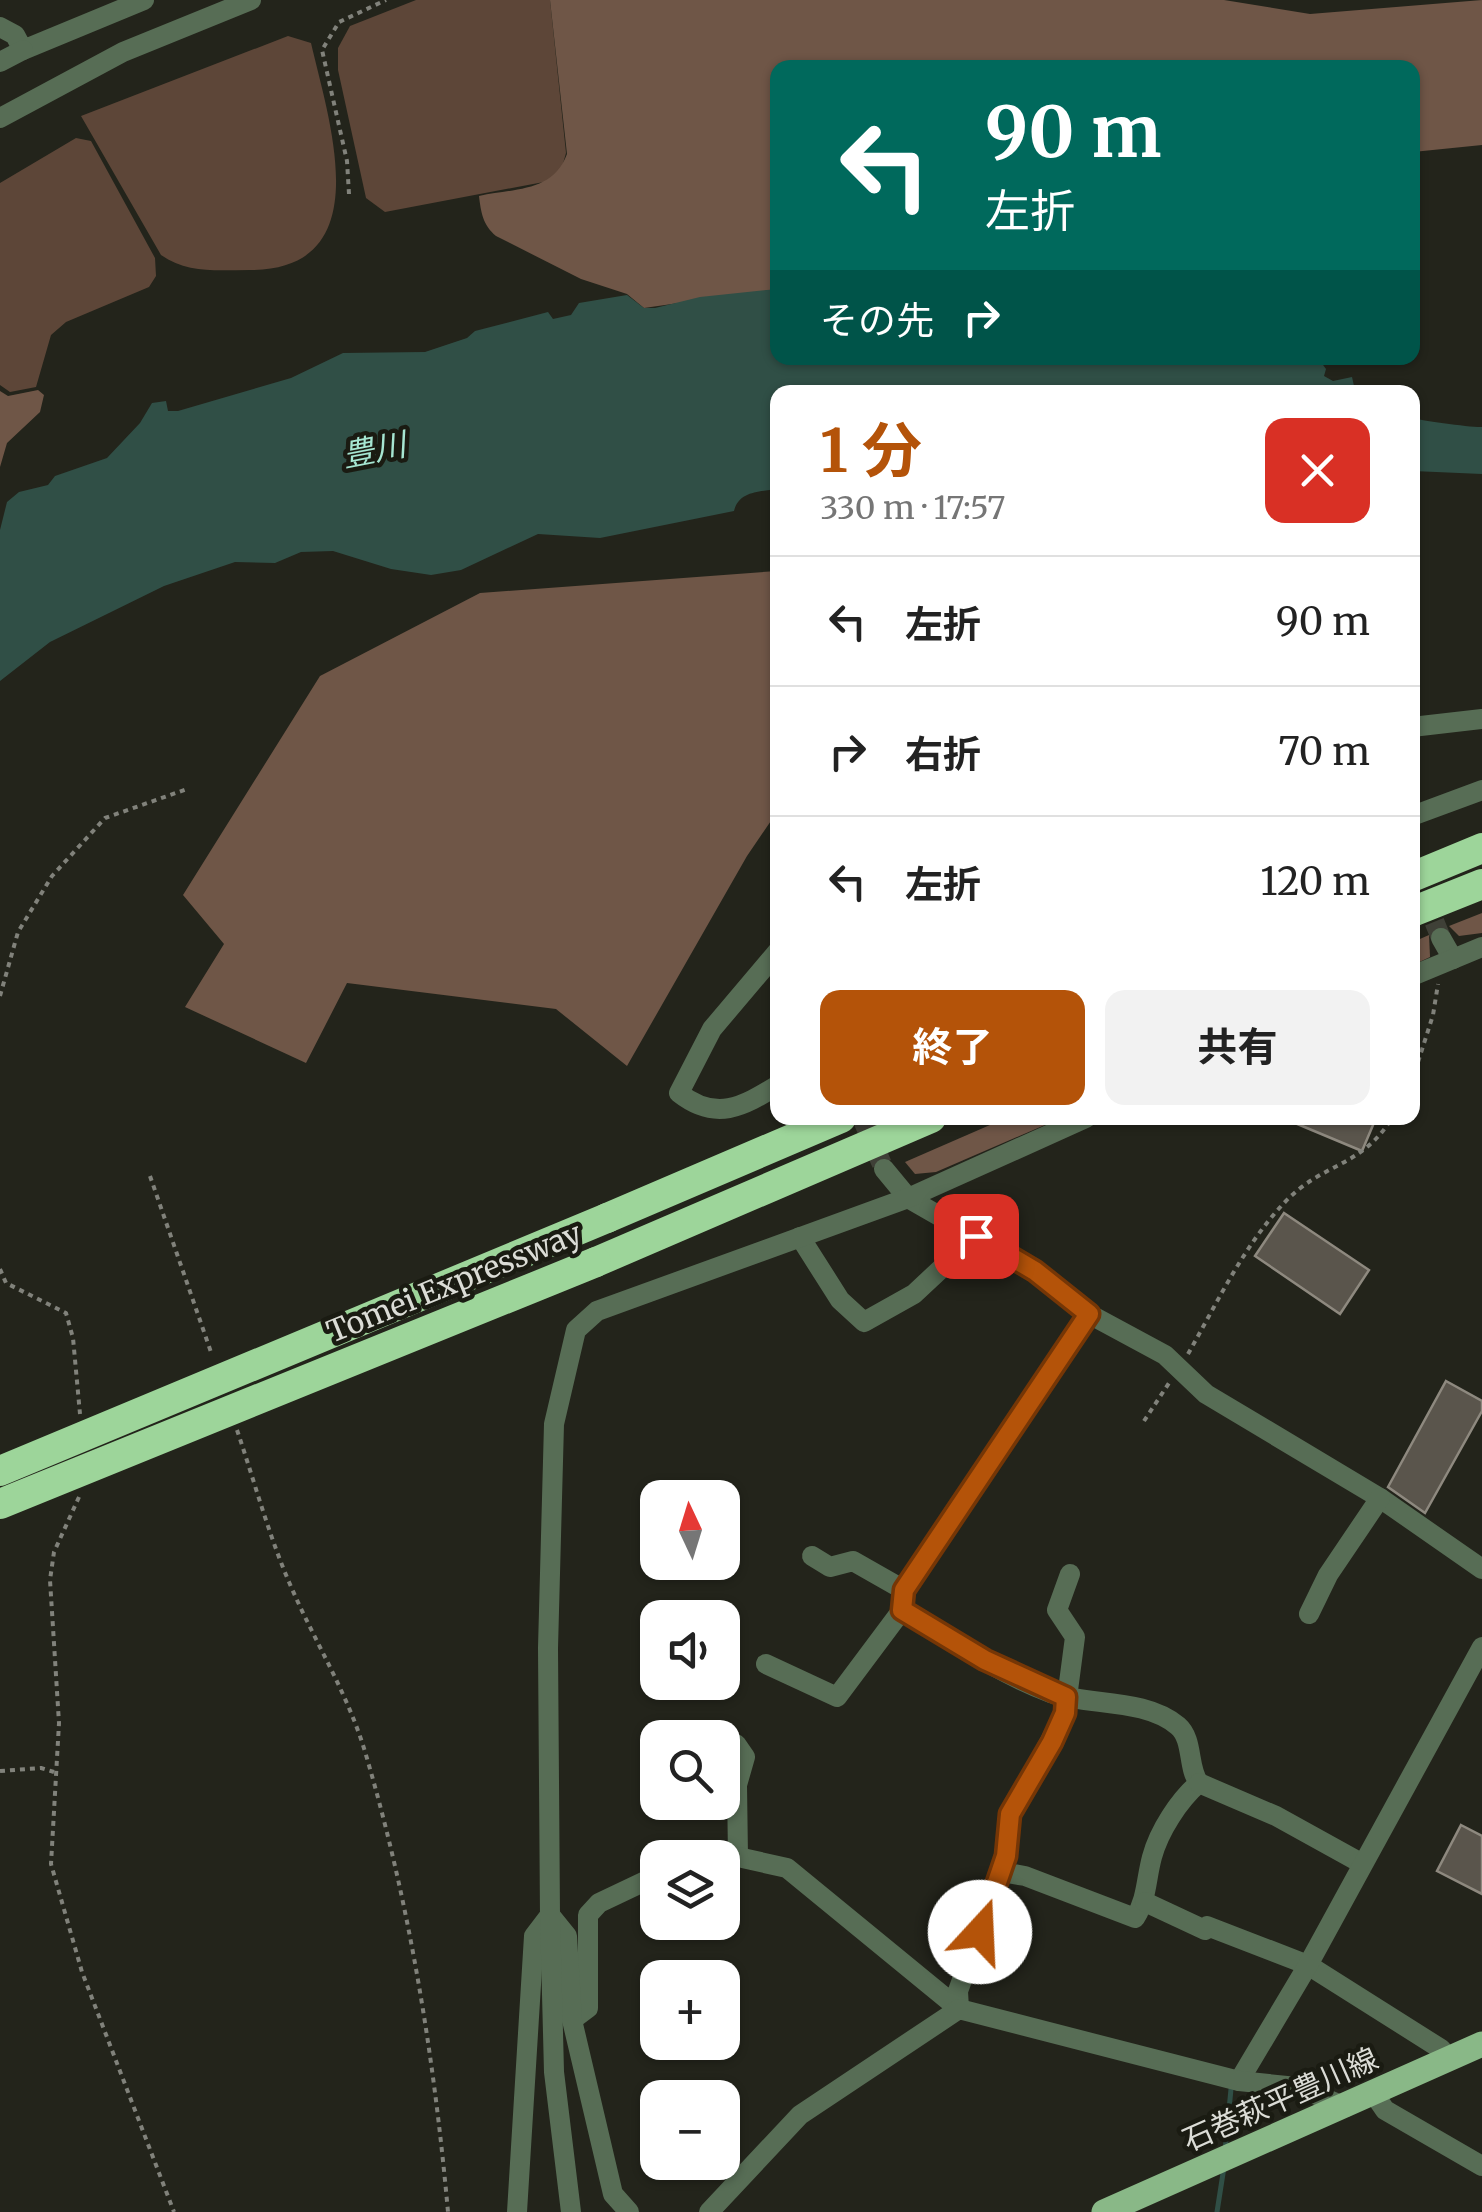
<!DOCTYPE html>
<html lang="ja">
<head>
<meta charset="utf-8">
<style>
	:root { --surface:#fff; --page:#f2f2f2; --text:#222; --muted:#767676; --line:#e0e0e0; --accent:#b45309 }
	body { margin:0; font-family:Merriweather,"Noto Sans JP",serif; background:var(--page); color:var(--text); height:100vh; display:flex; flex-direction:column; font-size:38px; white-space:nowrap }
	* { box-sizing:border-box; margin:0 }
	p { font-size:32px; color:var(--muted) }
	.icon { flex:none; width:55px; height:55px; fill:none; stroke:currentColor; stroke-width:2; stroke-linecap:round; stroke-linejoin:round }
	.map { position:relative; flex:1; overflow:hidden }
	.drawer { position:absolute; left:770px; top:385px; width:650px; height:740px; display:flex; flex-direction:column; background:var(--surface); border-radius:20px; box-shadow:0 2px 8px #0004 }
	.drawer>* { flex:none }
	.hud { position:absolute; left:770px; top:60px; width:650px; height:305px; border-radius:20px; box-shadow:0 2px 8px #0004; background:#00695c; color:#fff; overflow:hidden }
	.needle { width:65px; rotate:356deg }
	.controls { position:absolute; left:640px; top:1480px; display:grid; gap:20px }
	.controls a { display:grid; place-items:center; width:100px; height:100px; border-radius:20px; background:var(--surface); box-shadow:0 2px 8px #0004; font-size:50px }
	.pin { position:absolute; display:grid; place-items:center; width:85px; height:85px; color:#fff; margin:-42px; border-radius:20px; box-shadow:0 5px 15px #0006 }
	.me { position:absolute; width:110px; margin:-55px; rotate:20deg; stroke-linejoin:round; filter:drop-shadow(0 0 8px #0008) }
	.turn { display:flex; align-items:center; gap:35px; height:210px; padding:0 50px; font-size:45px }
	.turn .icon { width:130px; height:130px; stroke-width:2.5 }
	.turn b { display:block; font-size:70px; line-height:85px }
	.then { display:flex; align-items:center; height:95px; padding:0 50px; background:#0003; gap:20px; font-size:38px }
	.round { display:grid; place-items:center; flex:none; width:105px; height:105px; border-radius:20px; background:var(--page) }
	.headline { display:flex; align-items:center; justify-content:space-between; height:170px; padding:0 50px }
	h1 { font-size:60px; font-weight:700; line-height:75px; color:var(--accent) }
	.primary-button { display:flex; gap:20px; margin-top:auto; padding:20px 50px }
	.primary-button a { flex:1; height:115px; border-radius:20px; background:var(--accent); color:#fff; font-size:40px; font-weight:700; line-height:115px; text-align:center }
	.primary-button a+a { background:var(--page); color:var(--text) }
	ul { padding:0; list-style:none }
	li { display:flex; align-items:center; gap:30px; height:130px; padding:0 50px; border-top:2px solid var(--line) }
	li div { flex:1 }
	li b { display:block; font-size:38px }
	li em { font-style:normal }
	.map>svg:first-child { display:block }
</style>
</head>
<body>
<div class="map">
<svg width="1482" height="2212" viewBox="0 0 1482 2212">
	<rect width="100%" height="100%" fill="#23241b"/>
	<g fill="#5d4638">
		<polygon points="416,0 550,0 566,153 560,174 549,181 385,212 366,198 338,70 338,48 350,26"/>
		<path d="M288,36L311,43C329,121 380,270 250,270C218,270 188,274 161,255L81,116Z"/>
		<polygon points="76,138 91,141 155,258 156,276 149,287 66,322 51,335 36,387 10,392 0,385 0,183"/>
	</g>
	<g fill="#6f5647">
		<path d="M550,0H1224L1310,14L1482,0V145L1413,152L1412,68H778L777,289L644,308L627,294L581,279L496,236C483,225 481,213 479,196C516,188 553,192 567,154Z"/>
		<polygon points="38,390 44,395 40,412 7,443 0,467 0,391 8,396"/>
		<polygon points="777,571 777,812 747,856 627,1066 556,1009 347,983 306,1063 185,1007 224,944 183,895 320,676 480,593"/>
		<polygon points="1482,913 1482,933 1459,936 1449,926"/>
		<polygon points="1429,935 1430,957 1413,965 1413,942"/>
		<polygon points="1006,1118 1061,1118 936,1172 915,1174 905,1162"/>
	</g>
	<g fill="#304f46">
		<path d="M777,289L778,358H1318L1326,369L1324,376L1333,381L1352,377L1354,386L1350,392H778L777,489C759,492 739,491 734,511L600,538L538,534L461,570L431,575L391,569L333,551L301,552L275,563L235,562L164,586L50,642L0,681V530L7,502L19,492L48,485L55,476L107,458L140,423L152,403L166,401L168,411H178L291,378L343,353L425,352L467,338L475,331L548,312L553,319L571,315L579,303L627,295L644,308H655L700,297Z"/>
		<path d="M1413,418C1417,420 1475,428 1482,427V474L1413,471Z"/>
	</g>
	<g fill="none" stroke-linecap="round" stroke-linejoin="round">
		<g stroke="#304f46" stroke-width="5">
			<polyline points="1225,2151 1231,2089"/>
			<polyline points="1217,2212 1224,2167"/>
		</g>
	</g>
	<g fill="#5a554c" stroke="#8e897f" stroke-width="2.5">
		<polygon points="1283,1118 1376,1118 1362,1151"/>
		<polygon points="1284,1213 1369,1270 1340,1314 1255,1256"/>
		<polygon points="1446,1381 1482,1401 1482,1411 1425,1513 1388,1487"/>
		<polygon points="1461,1825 1482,1836 1482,1894 1437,1871"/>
	</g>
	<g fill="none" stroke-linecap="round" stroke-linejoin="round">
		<g stroke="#3f4037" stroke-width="20" stroke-dasharray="20 10" stroke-linecap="butt">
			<polyline points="1423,894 1441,938"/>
			<polyline points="862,1118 884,1169"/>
		</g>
		<g stroke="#81827b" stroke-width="4" stroke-dasharray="5 5" stroke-linecap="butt">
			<polyline points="349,194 347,161 322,50 339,22 386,0"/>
			<polyline points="0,996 18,932 52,876 105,818 187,789"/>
			<polyline points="1412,1081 1433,1015 1438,984"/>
			<polyline points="150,1176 212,1355"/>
			<polyline points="0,1269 6,1283 66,1313 73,1338 80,1414"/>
			<path d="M1188,1354C1217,1303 1244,1245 1285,1202C1323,1162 1361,1168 1392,1118"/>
			<polyline points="1144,1421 1169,1383"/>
			<path d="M237,1430C254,1480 268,1533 289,1582C314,1641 348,1693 366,1755C410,1905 434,2057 448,2212"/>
			<polyline points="79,1497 54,1552 50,1580 59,1723 51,1864 82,1972 174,2212"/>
			<polyline points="0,1771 41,1768 54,1772"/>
		</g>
		<g stroke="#576d55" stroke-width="20">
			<polyline points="0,27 15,35 23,50 144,0"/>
			<polyline points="0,62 23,50"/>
			<polyline points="0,118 123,52 251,0"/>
			<polyline points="1412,727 1482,719"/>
			<polyline points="1412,816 1482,790"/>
			<polyline points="1441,938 1453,959"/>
			<path d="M778,951L712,1029L679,1093C716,1122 742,1107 778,1085"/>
			<polyline points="1412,976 1482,947"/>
			<polyline points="884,1169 908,1198 1035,1271 1089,1314 1165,1355 1206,1394 1380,1498 1482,1569"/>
			<polyline points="800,1237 840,1300 864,1322 914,1294 976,1236"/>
			<polyline points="812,1556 830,1567 853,1561 904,1590"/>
			<path d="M902,1610C950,1639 999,1674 1051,1693C1089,1706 1145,1698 1178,1726C1194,1740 1187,1767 1199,1783C1179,1800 1159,1831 1152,1857C1146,1879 1147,1899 1135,1918L1025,1876L1001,1872"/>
			<polyline points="1309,1614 1328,1575 1380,1498"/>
			<polyline points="766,1664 837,1697 902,1610 908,1581 1089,1314"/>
			<polyline points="736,1744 745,1757 737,1785 738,1857"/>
			<polyline points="1199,1783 1276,1816 1361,1863"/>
			<polyline points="722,1860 738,1857 787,1868 959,2009 958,1991 1001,1872 1011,1814 1065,1713 1075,1637 1057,1610 1070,1574"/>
			<polyline points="1145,1902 1205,1930 1207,1926 1308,1965 1441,2049 1449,2060"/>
			<polyline points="572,2020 588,2008 588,1915 599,1903 658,1875"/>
			<polyline points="1239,2081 1308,1965 1482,1647"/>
			<polyline points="1374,2094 1385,2110 1482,2166"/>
			<polyline points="517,2212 534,1936 550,1915 567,1936 572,2020 613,2194 629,2212"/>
			<polyline points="571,2212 554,2072 550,1915 548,1648 554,1424 576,1330 597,1311 908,1198 1086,1118"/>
			<polyline points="709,2212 800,2115 959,2009 1239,2081 1297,2087 1346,2107"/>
		</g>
		<polyline stroke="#89b887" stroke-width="25" points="1104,2212 1482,2044"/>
		<g stroke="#9dd59a" stroke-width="30">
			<polyline points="1412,877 1482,848"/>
			<polyline points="1412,912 1482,884"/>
			<polyline points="607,1218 841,1118"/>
			<polyline points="596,1262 931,1118"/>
		</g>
		<g stroke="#9dd59a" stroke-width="30">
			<polyline points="0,1471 607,1218"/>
			<polyline points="0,1504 596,1262"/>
		</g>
	</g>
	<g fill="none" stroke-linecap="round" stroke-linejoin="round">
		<defs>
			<polyline id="route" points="976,1236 1035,1271 1089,1314 904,1590 902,1610 985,1660 1066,1697 1065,1713 1052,1742 1010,1814 1006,1856 980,1932"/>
		</defs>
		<use href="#route" stroke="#753606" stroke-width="25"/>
		<use href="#route" stroke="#b45309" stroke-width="18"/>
	</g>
	<g text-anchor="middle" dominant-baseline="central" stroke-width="9" stroke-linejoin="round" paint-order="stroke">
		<g font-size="30" fill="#dbdcd6" stroke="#1a1b12">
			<text transform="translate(454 1282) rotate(-22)">Tomei Expressway</text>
			<text transform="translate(1280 2099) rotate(-24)">石巻萩平豊川線</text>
		</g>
		<g font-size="32" font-style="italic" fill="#a6e6d2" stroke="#1a1b12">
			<text transform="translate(374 450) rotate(-11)">豊川</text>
		</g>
	</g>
</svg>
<div class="controls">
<a><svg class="needle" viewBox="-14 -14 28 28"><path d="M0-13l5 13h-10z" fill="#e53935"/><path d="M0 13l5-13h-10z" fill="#767676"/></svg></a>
<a><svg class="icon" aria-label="sound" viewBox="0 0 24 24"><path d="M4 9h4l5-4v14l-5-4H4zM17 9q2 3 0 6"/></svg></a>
<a><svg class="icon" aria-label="search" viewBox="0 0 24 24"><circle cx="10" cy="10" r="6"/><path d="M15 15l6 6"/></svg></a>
<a><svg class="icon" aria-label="layers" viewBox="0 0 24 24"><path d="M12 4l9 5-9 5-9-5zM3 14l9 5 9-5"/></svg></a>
<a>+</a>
<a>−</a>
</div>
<div class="pin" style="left:976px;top:1236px;background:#d93025"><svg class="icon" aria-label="arrive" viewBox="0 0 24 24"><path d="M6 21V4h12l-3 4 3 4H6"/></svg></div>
<svg class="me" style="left:980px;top:1932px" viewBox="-20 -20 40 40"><circle r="19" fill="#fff"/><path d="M0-13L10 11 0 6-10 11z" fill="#b45309"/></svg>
<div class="hud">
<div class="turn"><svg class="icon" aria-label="left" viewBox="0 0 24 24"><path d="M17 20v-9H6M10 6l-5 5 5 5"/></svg><div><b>90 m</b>左折</div></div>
<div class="then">その先<svg class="icon" aria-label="right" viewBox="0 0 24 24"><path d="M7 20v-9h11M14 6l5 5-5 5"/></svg></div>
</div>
<section class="drawer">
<div class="headline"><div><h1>1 分</h1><p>330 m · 17:57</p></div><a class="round" style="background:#d93025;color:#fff"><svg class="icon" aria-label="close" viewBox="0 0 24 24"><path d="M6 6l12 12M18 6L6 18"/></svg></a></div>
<ul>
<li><svg class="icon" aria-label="left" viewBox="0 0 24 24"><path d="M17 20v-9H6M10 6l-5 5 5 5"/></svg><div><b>左折</b></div><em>90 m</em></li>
<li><svg class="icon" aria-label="right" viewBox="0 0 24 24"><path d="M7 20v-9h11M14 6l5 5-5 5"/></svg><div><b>右折</b></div><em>70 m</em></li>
<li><svg class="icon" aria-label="left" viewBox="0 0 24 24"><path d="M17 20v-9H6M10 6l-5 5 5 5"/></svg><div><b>左折</b></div><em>120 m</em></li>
</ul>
<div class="primary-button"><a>終了</a><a>共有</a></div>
</section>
</div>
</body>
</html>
